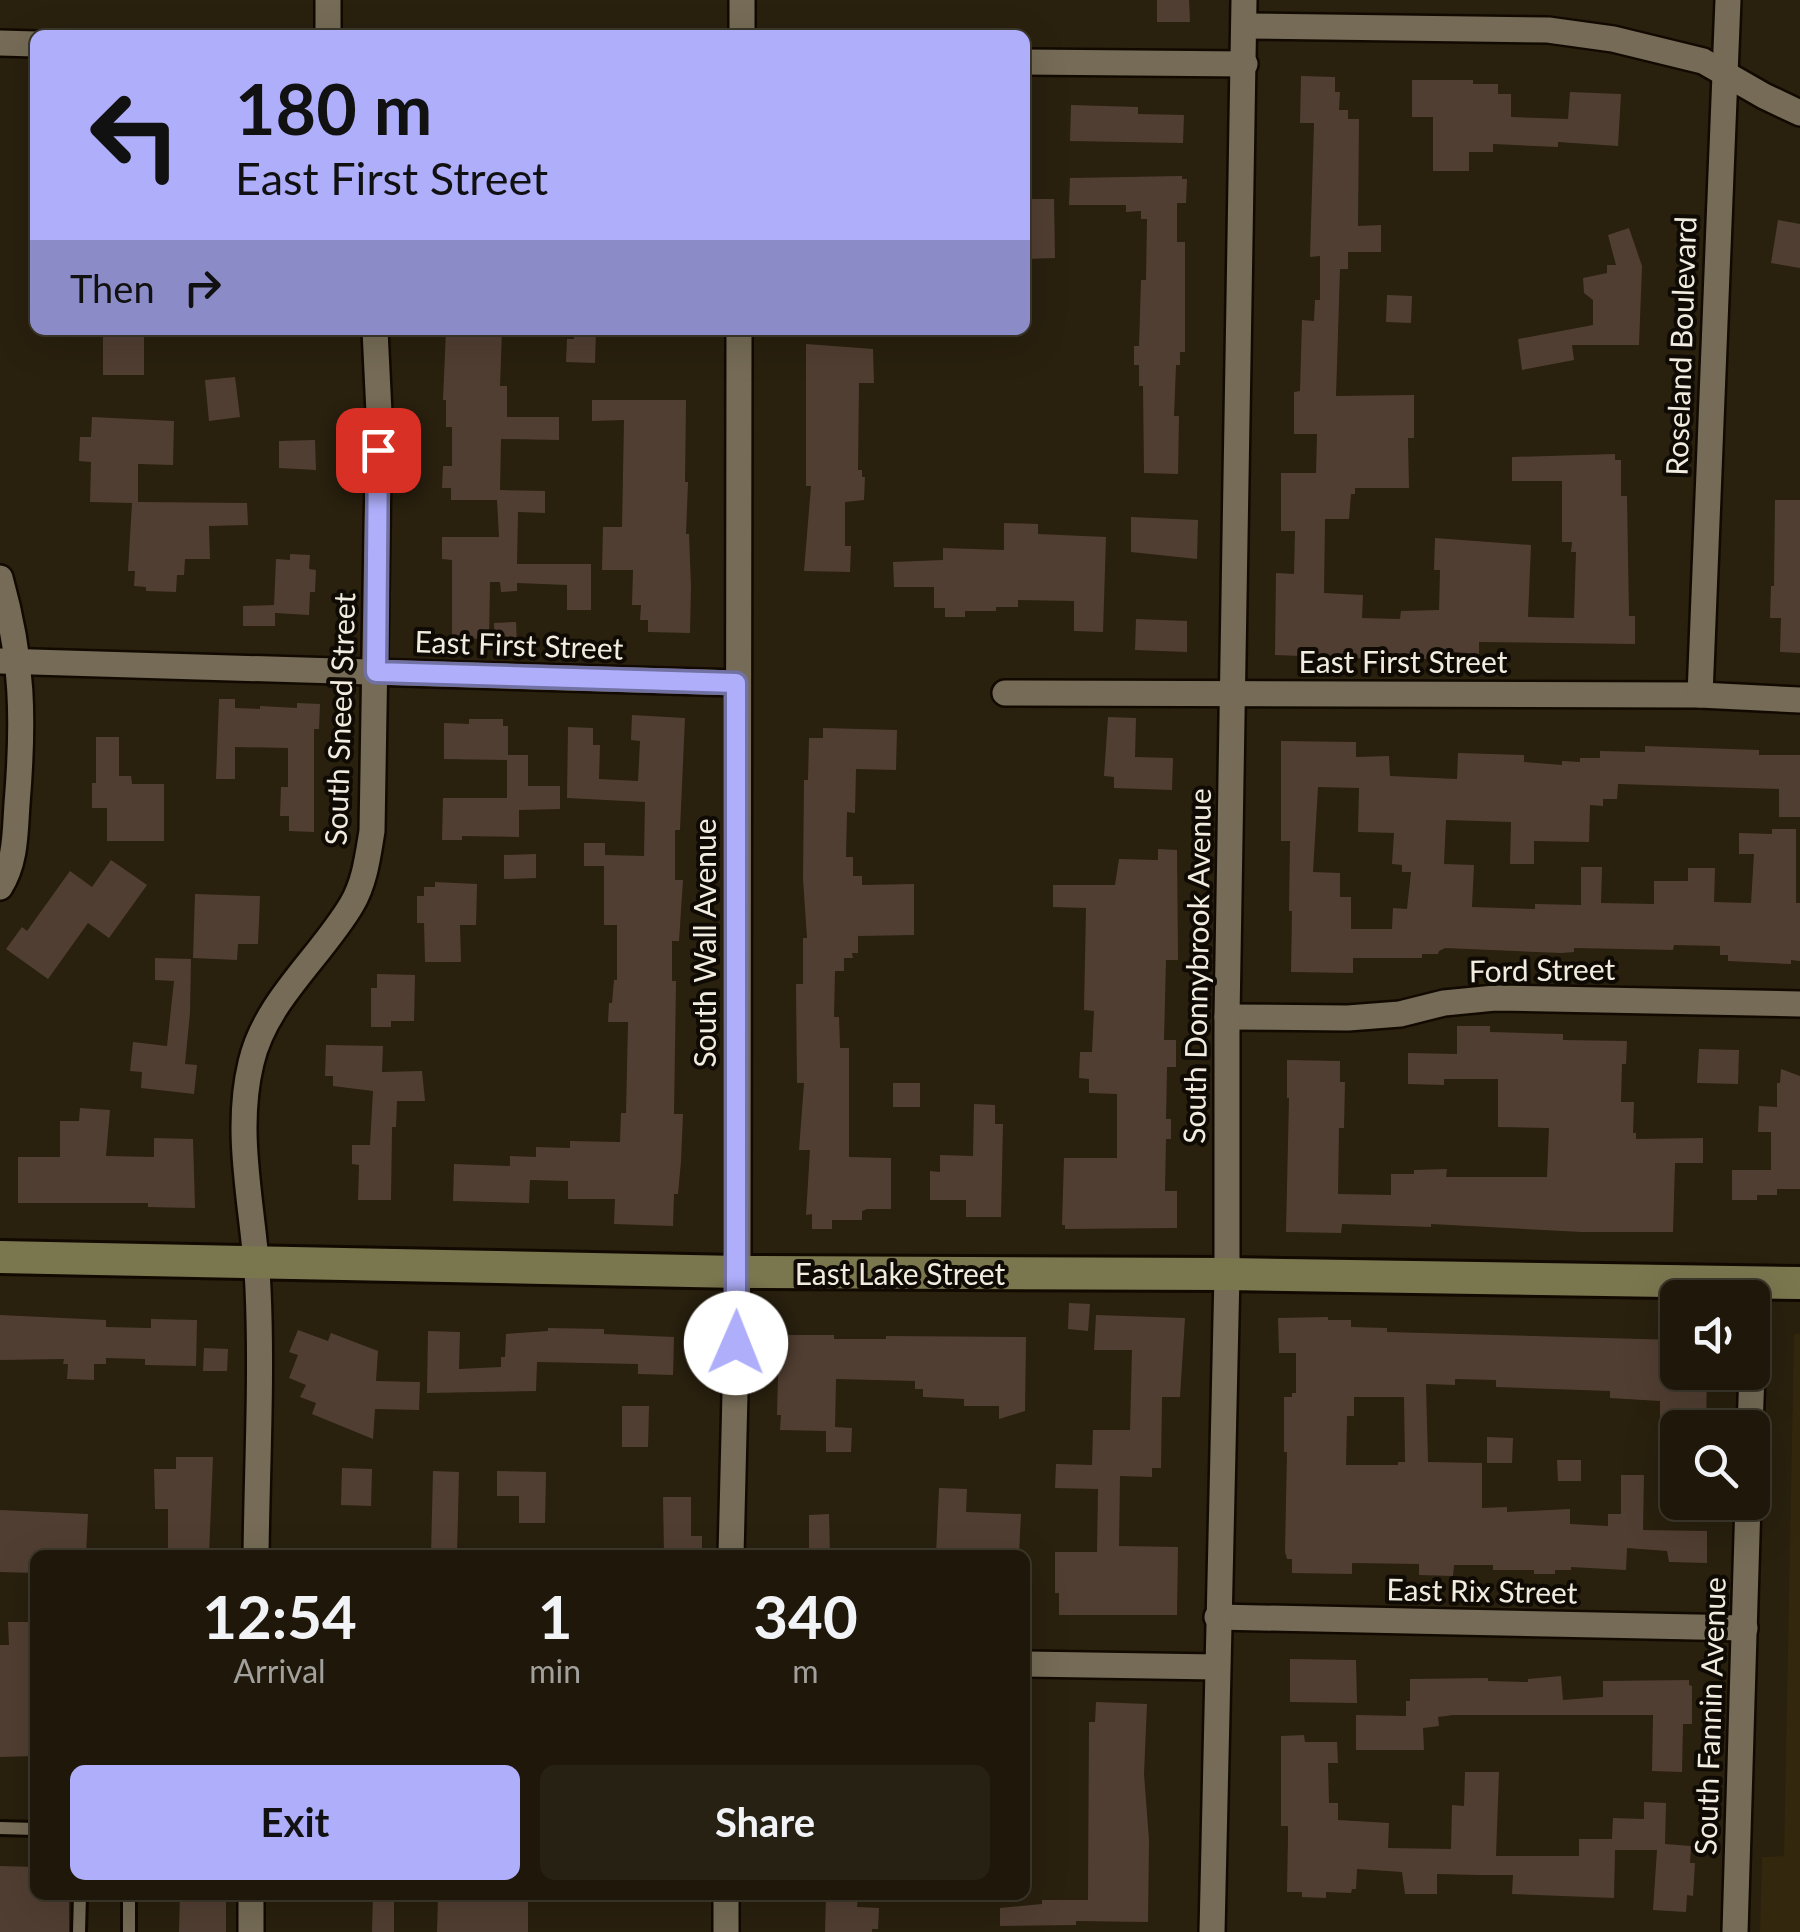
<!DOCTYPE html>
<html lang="en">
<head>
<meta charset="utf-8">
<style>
	:root { --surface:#1f180a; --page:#272113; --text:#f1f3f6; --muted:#a1a09c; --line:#3c372b; --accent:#aeaefb }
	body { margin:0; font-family:Lato,sans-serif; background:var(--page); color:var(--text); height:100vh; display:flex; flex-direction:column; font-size:38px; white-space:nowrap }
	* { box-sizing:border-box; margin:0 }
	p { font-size:32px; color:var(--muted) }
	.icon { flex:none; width:55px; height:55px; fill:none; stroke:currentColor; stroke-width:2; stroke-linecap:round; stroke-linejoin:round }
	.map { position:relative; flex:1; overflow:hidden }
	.side { position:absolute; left:30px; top:1550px; width:1000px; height:350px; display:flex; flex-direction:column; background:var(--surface); border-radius:15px; box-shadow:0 10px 40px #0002,0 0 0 2px var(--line) }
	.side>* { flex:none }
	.banner { position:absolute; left:30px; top:30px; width:1000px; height:305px; border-radius:15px; box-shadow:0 10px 40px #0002,0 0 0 2px var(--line); background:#aeaefb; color:#111; overflow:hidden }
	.controls { position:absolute; left:1660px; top:1280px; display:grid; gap:20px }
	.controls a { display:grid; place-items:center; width:110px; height:110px; border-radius:15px; background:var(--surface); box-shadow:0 10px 40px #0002,0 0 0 2px var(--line); font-size:50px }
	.pin { position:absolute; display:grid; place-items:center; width:85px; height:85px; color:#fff; margin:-42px; border-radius:20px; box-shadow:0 5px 15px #0006 }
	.me { position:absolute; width:110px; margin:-55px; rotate:1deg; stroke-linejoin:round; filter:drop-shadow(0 0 8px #0008) }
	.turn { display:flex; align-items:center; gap:35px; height:210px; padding:0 40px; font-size:45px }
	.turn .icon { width:130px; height:130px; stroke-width:2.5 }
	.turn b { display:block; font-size:70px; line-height:85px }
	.then { display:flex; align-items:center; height:95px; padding:0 40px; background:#0003; gap:20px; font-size:38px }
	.eta { display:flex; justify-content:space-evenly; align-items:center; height:170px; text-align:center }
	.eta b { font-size:60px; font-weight:700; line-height:70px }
	.action { display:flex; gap:20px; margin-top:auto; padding:20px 40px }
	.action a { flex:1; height:115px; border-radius:15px; background:var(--accent); color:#111; font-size:40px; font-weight:700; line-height:115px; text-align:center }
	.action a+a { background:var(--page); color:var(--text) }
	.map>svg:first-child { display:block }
</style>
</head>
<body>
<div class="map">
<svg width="1800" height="1932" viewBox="0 0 1800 1932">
	<rect width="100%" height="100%" fill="#29200e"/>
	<polygon fill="#33270d" points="1794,1334 1800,1334 1800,1932 1760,1932 1762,1857 1784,1856"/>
	<g fill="#513e32" fill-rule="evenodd">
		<polygon points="1157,0 1189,0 1190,22 1157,22"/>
		<polygon points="1301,76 1335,77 1335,92 1340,92 1339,110 1348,110 1348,119 1359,119 1358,226 1381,225 1381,252 1348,252 1348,269 1340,269 1336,396 1414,395 1414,438 1408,438 1409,488 1355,488 1355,494 1351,494 1349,519 1325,519 1324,593 1363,595 1362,618 1400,619 1401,611 1439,610 1440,570 1434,570 1435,538 1531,545 1528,617 1574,618 1576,552 1571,552 1572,542 1562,542 1562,481 1512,481 1512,457 1615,454 1615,460 1621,460 1621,496 1627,496 1629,616 1635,616 1635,644 1479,642 1479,654 1454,652 1452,658 1405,660 1275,655 1276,573 1294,574 1295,531 1281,531 1281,473 1316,473 1317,434 1294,434 1294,392 1300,391 1302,320 1314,321 1315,300 1320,300 1320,256 1310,257 1314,123 1300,123"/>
		<polygon points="1412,80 1473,80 1473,84 1498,84 1498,94 1511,94 1511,117 1568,119 1570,92 1621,94 1618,146 1558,142 1558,147 1493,144 1493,152 1469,152 1469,171 1433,171 1433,117 1412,117"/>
		<polygon points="1071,105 1138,107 1138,114 1184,115 1183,143 1070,141"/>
		<polygon points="1182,176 1182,179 1187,179 1186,203 1177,203 1177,242 1185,242 1185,352 1180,352 1180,365 1176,365 1174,416 1179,416 1178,474 1144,473 1143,386 1139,386 1139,365 1134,365 1134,346 1139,346 1141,280 1146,280 1147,219 1141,219 1141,211 1126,212 1126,205 1069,205 1070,178"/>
		<polygon points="1025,199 1054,199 1055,258 1025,259"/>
		<polygon points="1778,220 1800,224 1800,268 1771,263"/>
		<polygon points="1629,228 1642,266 1639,345 1572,345 1574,360 1522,370 1518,339 1593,325 1593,300 1584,293 1583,278 1607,273 1607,265 1616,265 1608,235"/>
		<polygon points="1387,295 1412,296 1411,323 1386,322"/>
		<polygon points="107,330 144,330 144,375 103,375 103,337 107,337"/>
		<polygon points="446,330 502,330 500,386 507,386 507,417 559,417 559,440 501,439 500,490 545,491 545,513 518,512 517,564 591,564 591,610 567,610 567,585 517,583 517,591 501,592 500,582 490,582 489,639 452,638 452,560 442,559 442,537 499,537 497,500 451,500 451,488 442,488 443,466 452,466 452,427 446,427 446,400 443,400"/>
		<polygon points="574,330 596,330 595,363 566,362 567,339 574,339"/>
		<polygon points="806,344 873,349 874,383 859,383 858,470 862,470 862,477 865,477 864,500 845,502 845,546 851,546 850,572 804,571 811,486 806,486"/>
		<polygon points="235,377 240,417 209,421 205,380"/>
		<polygon points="592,400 686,400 685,482 688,482 686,534 689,534 691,587 690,633 648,632 648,620 640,620 641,605 632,605 633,570 602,570 603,527 622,527 624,420 592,421"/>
		<polygon points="92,417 174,421 173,465 138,464 138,502 247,503 248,525 209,526 210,559 185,559 184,575 177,575 176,592 146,591 146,587 134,586 135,571 128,571 132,503 90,502 91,462 79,461 80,437 91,437"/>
		<polygon points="315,440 316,470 279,468 279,441"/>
		<polygon points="1775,500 1800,500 1800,653 1780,652 1781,618 1770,618 1771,586 1774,586"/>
		<polygon points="1131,517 1198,520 1197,559 1131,552"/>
		<polygon points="1004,523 1038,524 1038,534 1106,537 1103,632 1074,631 1074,601 1018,600 1018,607 996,607 996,611 965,611 965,617 945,617 945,608 934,608 934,587 894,587 893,562 943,560 943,548 1004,550"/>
		<polygon points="290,554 310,555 309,569 316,570 315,592 310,592 309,615 275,613 275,626 243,626 243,606 274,605 276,559 290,560"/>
		<polygon points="1136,619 1187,621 1187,652 1135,650"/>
		<polygon points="516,622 517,645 495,646 494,623"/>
		<polygon points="219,699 235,699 235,708 260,709 260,706 297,708 297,703 320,704 319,729 314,729 314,832 289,831 289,816 280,816 281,787 288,787 288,748 235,747 235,779 216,779"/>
		<polygon points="632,715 685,718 680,830 675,830 675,880 683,880 679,941 672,941 672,981 676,981 674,1114 683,1114 681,1161 678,1194 674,1194 673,1226 614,1224 615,1199 568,1199 568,1181 530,1180 529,1203 453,1201 454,1164 510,1166 510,1156 536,1157 536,1147 570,1148 570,1141 620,1142 621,1113 626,1113 628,1022 608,1022 609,1003 612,1003 614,980 617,980 617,925 604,925 604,866 584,866 584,843 605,843 605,855 644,856 645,802 567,798 568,727 593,728 593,745 600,745 599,779 638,781 640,741 631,740"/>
		<polygon points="1108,717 1136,718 1135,757 1173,758 1172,790 1114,788 1114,777 1104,776"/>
		<polygon points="469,719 503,719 503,726 508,726 508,755 528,755 528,786 560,786 560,809 519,810 519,837 462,836 462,840 442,840 443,798 507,798 507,760 444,759 444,723 469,724"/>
		<polygon points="823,728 897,730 896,770 856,769 855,813 847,812 846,857 853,857 853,876 862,876 862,885 914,884 914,935 858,936 858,953 852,953 853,958 844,958 844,971 835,971 834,1017 839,1017 840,1048 849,1048 849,1157 891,1158 891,1209 867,1209 862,1211 862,1220 832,1220 832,1229 812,1229 812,1214 806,1215 810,1150 799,1150 804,1083 797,1083 796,984 803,984 803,938 807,938 803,879 804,780 808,780 809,738 823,738"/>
		<polygon points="96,737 119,737 119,776 131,776 132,784 164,784 164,841 107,841 107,808 92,808 92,783 96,783"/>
		<path d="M1281,741L1356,742V757L1389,756L1390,776L1457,779L1458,753L1524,755V762L1562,765V761L1580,762V758H1600V751L1645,752V746L1759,750V755H1800V817H1779V789L1618,784L1617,799H1603V806L1590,805L1589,842L1534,841V864H1510L1511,822L1446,820L1444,864L1474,865L1472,907L1535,909V904L1581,905V867H1602L1601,903L1654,904V881H1688V868H1715L1714,902L1751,903L1754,854H1739V833L1772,834V829H1796V903H1800V961L1791,960V964L1728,961V955H1720V946L1674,945L1673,950L1574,948V952L1561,953L1445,948L1439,951L1438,954H1422V958H1353V973L1291,972L1292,911H1289L1290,841H1281ZM1318,787L1359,788L1358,832L1394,833L1392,864L1402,865V872H1411L1407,909L1393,908L1392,929H1351V897H1340V873L1313,872Z"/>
		<polygon points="1158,849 1177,850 1178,960 1166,960 1164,1040 1176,1040 1176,1067 1167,1067 1166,1119 1171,1119 1171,1139 1166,1139 1165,1191 1177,1191 1177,1228 1065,1229 1065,1225 1062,1225 1064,1158 1117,1158 1117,1094 1089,1093 1089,1079 1079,1078 1080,1052 1092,1052 1094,1011 1084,1010 1086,908 1053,907 1053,885 1115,885 1119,859 1158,860"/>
		<polygon points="536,854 536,878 504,879 504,855"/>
		<polygon points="111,860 147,885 109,938 88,923 48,979 6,949 22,927 27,931 70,871 92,887"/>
		<polygon points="435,882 477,884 476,925 460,925 461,962 425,962 424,923 417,923 417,896 424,896 424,887 435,887"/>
		<polygon points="195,894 260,896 258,944 238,944 237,960 193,958"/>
		<polygon points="155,958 191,959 190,1013 185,1064 197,1065 194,1094 141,1088 142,1072 130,1071 133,1042 167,1046 174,981 155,980"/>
		<polygon points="377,974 415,975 414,1021 391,1021 391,1027 371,1027 371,988 377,988"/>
		<polygon points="1457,1026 1490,1026 1490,1032 1563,1034 1563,1040 1627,1041 1626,1064 1622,1064 1621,1102 1634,1102 1633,1133 1636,1133 1636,1139 1703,1138 1703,1163 1675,1163 1673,1232 1582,1232 1431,1224 1431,1227 1342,1224 1341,1233 1286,1232 1289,1098 1287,1098 1287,1060 1340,1061 1340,1082 1345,1082 1344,1128 1339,1128 1338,1194 1391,1195 1391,1174 1414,1174 1414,1170 1447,1169 1446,1177 1547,1177 1549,1128 1498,1127 1498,1079 1444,1079 1444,1085 1408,1084 1408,1053 1457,1054"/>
		<polygon points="326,1045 383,1046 382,1072 422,1071 425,1101 397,1101 396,1127 392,1127 391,1200 358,1200 359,1165 352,1164 352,1145 370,1145 373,1091 333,1086 333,1076 325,1076"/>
		<polygon points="1699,1049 1739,1050 1738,1084 1697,1083"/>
		<polygon points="1781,1069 1800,1076 1800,1189 1777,1189 1777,1195 1757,1195 1757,1200 1732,1200 1732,1170 1771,1170 1771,1132 1758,1132 1759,1106 1777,1107 1777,1083 1780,1083"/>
		<rect x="893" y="1083" width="27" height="24"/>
		<polygon points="974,1104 995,1105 995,1124 1003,1124 1001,1217 966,1217 966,1200 930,1200 930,1171 940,1172 940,1155 973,1156"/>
		<polygon points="80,1108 110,1110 106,1156 154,1157 154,1138 193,1139 195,1208 148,1207 148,1203 18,1203 18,1157 60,1157 60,1121 79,1121"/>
		<polygon points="1069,1303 1090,1304 1088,1331 1068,1329"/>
		<polygon points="0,1315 106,1320 106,1327 151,1328 151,1319 197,1320 196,1366 145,1365 145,1359 106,1358 106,1364 94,1364 94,1380 67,1379 68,1364 63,1364 64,1359 0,1360"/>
		<polygon points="1096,1315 1185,1318 1180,1397 1162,1397 1161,1468 1152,1468 1152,1477 1120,1476 1119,1546 1178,1547 1177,1615 1059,1615 1059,1593 1055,1593 1055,1552 1097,1552 1098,1489 1055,1488 1056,1464 1092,1465 1093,1430 1130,1430 1132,1350 1094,1350"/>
		<path d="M1328,1317V1320H1351V1327L1387,1328V1332L1678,1340V1372H1707L1706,1428H1660V1401L1610,1398V1391L1496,1387V1380L1455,1379V1385L1426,1384L1428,1462L1482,1463V1508L1507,1507V1512L1570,1509V1524L1608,1526V1514H1621V1475H1644L1643,1530L1707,1531V1563L1669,1562L1667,1551L1627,1548L1626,1570L1571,1567V1570H1555V1574H1534V1570H1493V1565H1454L1453,1576L1419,1575V1564L1352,1563V1574L1292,1573V1559H1287L1285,1552L1287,1452H1284V1397H1292V1393H1296V1353H1279L1278,1318ZM1354,1397H1404L1405,1462H1398V1465H1346L1347,1416H1354Z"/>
		<polygon points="548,1328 604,1329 604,1334 674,1337 673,1375 638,1374 638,1364 537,1362 536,1391 427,1393 428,1331 460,1332 459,1369 501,1367 501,1357 505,1357 506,1334 548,1331"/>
		<polygon points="298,1330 328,1341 331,1333 378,1351 376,1381 420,1382 419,1410 375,1409 373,1439 312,1414 316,1403 300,1397 306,1385 289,1378 298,1355 289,1352"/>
		<polygon points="779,1335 834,1335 834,1339 886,1339 886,1336 1026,1337 1025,1411 999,1419 999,1406 964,1406 964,1399 923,1397 923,1389 915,1389 915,1381 836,1379 835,1427 852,1428 851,1452 826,1452 826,1431 780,1430 781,1415 777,1415"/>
		<polygon points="204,1348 228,1349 227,1371 203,1371"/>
		<polygon points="622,1406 649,1406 648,1447 622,1447"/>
		<polygon points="1487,1437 1513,1438 1512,1463 1487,1463"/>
		<polygon points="176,1457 213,1457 209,1555 168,1555 168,1509 155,1509 154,1469 176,1469"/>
		<polygon points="1557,1460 1581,1460 1581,1481 1558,1481"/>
		<polygon points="342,1468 372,1469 371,1506 341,1505"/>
		<polygon points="433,1471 459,1472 457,1555 431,1555"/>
		<polygon points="497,1471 546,1472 545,1523 519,1523 519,1496 497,1496"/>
		<polygon points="939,1488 967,1489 966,1512 1021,1514 1019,1555 936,1555"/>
		<polygon points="663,1497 691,1497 691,1536 702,1536 702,1555 664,1555"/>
		<polygon points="0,1510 88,1514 86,1555 35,1555 35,1573 0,1572"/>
		<polygon points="829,1514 830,1555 809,1555 809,1515"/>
		<polygon points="8,1622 35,1622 35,1756 0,1757 0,1645 9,1645"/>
		<polygon points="1290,1659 1356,1660 1357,1703 1290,1702"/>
		<polygon points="1561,1676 1563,1700 1603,1697 1603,1681 1689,1680 1689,1685 1692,1686 1692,1724 1683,1724 1682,1772 1652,1771 1653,1715 1453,1715 1438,1717 1439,1726 1423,1728 1424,1750 1356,1750 1356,1715 1406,1716 1406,1701 1410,1701 1410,1679 1488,1678 1488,1681 1528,1682 1528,1679"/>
		<polygon points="1096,1702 1147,1704 1144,1774 1149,1840 1148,1922 1076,1921 1076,1925 1000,1926 1000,1908 1042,1904 1042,1900 1088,1900 1089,1722 1095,1722"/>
		<polygon points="1304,1735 1305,1742 1337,1742 1338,1763 1328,1763 1329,1803 1338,1803 1338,1820 1389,1823 1388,1848 1451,1849 1452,1805 1464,1806 1465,1772 1499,1772 1496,1856 1579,1856 1579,1839 1612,1839 1613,1818 1644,1819 1644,1802 1666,1803 1665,1844 1691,1846 1690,1863 1695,1863 1693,1896 1687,1895 1686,1912 1653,1910 1657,1850 1615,1850 1614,1898 1512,1894 1513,1875 1478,1875 1437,1874 1437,1894 1405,1894 1402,1872 1357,1869 1356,1889 1352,1889 1351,1893 1326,1892 1326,1898 1302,1897 1302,1892 1287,1892 1288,1837 1288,1826 1281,1826 1281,1736"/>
		<polygon points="0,1866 35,1867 35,1895 56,1895 56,1900 69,1900 69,1932 0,1932"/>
		<polygon points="180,1895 226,1895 226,1932 179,1932"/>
		<polygon points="373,1895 394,1895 394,1932 372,1932"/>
		<polygon points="826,1895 858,1895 857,1907 879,1908 878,1929 872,1929 872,1932 825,1932"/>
		<polygon points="438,1899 528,1900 528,1932 437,1932"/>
	</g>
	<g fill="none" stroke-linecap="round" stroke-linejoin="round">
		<defs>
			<g id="lane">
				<polyline points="0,1828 35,1829"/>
				<polyline points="79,1932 80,1895"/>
				<polyline points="129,1932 129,1895"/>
			</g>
			<g id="street">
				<polyline points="1244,26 1548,30 1613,39 1703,61 1764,96 1800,113"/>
				<polyline points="328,35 328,0"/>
				<polyline points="742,35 742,0"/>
				<polyline points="0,43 35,44"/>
				<polyline points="1025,62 1245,64"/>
				<path d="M0,578C23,660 24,719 17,804C15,832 16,862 0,887"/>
				<polyline points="0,661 736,683"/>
				<polyline points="1005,693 1700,695 1800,700"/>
				<polyline points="1700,695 1728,0"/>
				<polyline points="1227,1017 1348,1018 1400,1014 1444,1003 1495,998 1800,1004"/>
				<polyline points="1752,1337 1754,1282"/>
				<polyline points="1750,1428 1752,1372"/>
				<path d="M256,1555C257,1467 262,1377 258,1289C255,1214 233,1137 251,1063C265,1001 321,957 352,904C365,882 368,855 372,831L379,413L375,330"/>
				<polyline points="731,1555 738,1272 739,330"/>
				<polyline points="1217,1617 1745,1628"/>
				<polyline points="1025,1664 1217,1667"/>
				<polyline points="251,1932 251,1895"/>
				<polyline points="726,1932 726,1895"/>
				<polyline points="1212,1932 1227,1274 1227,1017 1244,0"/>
				<polyline points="1735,1932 1748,1502"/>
			</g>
			<polyline id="secondary" points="0,1257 738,1272 1227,1274 1800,1283"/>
		</defs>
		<use href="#lane" stroke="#120a00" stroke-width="18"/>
		<use href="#street" stroke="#120a00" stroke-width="30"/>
		<use href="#secondary" stroke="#120a00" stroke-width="38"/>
		<use href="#lane" stroke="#756b56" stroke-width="12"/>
		<use href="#street" stroke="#756b56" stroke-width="25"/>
		<use href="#secondary" stroke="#7a774f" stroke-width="32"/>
	</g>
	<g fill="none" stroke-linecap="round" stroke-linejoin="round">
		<defs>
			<polyline id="route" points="378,450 376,672 736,683 736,1343"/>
		</defs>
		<use href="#route" stroke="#7171a3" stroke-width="25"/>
		<use href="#route" stroke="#aeaefb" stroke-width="18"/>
	</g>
	<g text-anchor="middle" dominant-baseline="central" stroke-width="8" stroke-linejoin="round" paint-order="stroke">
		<g font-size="30" fill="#f2ece0" stroke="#0f0b04">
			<text transform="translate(1680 346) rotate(-88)">Roseland Boulevard</text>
			<text transform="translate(519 644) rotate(2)">East First Street</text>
			<text x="1403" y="661">East First Street</text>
			<text transform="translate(339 719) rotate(-88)">South Sneed Street</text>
			<text transform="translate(704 943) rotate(-90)">South Wall Avenue</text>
			<text transform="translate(1196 966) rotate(-89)">South Donnybrook Avenue</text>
			<text transform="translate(1542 969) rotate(-1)">Ford Street</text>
			<text x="900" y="1273">East Lake Street</text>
			<text transform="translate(1482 1590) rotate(1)">East Rix Street</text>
			<text transform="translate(1709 1716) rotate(-88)">South Fannin Avenue</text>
		</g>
	</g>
</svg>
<div class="controls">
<a><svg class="icon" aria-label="sound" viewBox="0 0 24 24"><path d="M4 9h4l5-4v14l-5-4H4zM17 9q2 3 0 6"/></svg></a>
<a><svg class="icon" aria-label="search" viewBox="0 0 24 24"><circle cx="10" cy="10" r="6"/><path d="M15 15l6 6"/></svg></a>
</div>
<div class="pin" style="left:378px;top:450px;background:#d93025"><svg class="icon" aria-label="arrive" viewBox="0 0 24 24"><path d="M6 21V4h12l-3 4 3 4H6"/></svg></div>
<svg class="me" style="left:736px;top:1343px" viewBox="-20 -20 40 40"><circle r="19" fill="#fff"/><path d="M0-13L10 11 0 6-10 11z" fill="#aeaefb"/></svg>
<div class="banner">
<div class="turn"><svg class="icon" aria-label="left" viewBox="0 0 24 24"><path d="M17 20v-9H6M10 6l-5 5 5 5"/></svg><div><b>180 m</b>East First Street</div></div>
<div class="then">Then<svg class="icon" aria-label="right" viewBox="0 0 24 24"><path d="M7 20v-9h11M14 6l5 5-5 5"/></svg></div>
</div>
<section class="side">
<div class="eta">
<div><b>12:54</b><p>Arrival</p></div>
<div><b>1</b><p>min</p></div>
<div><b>340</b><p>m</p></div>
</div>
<div class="action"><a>Exit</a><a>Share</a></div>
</section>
</div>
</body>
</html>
